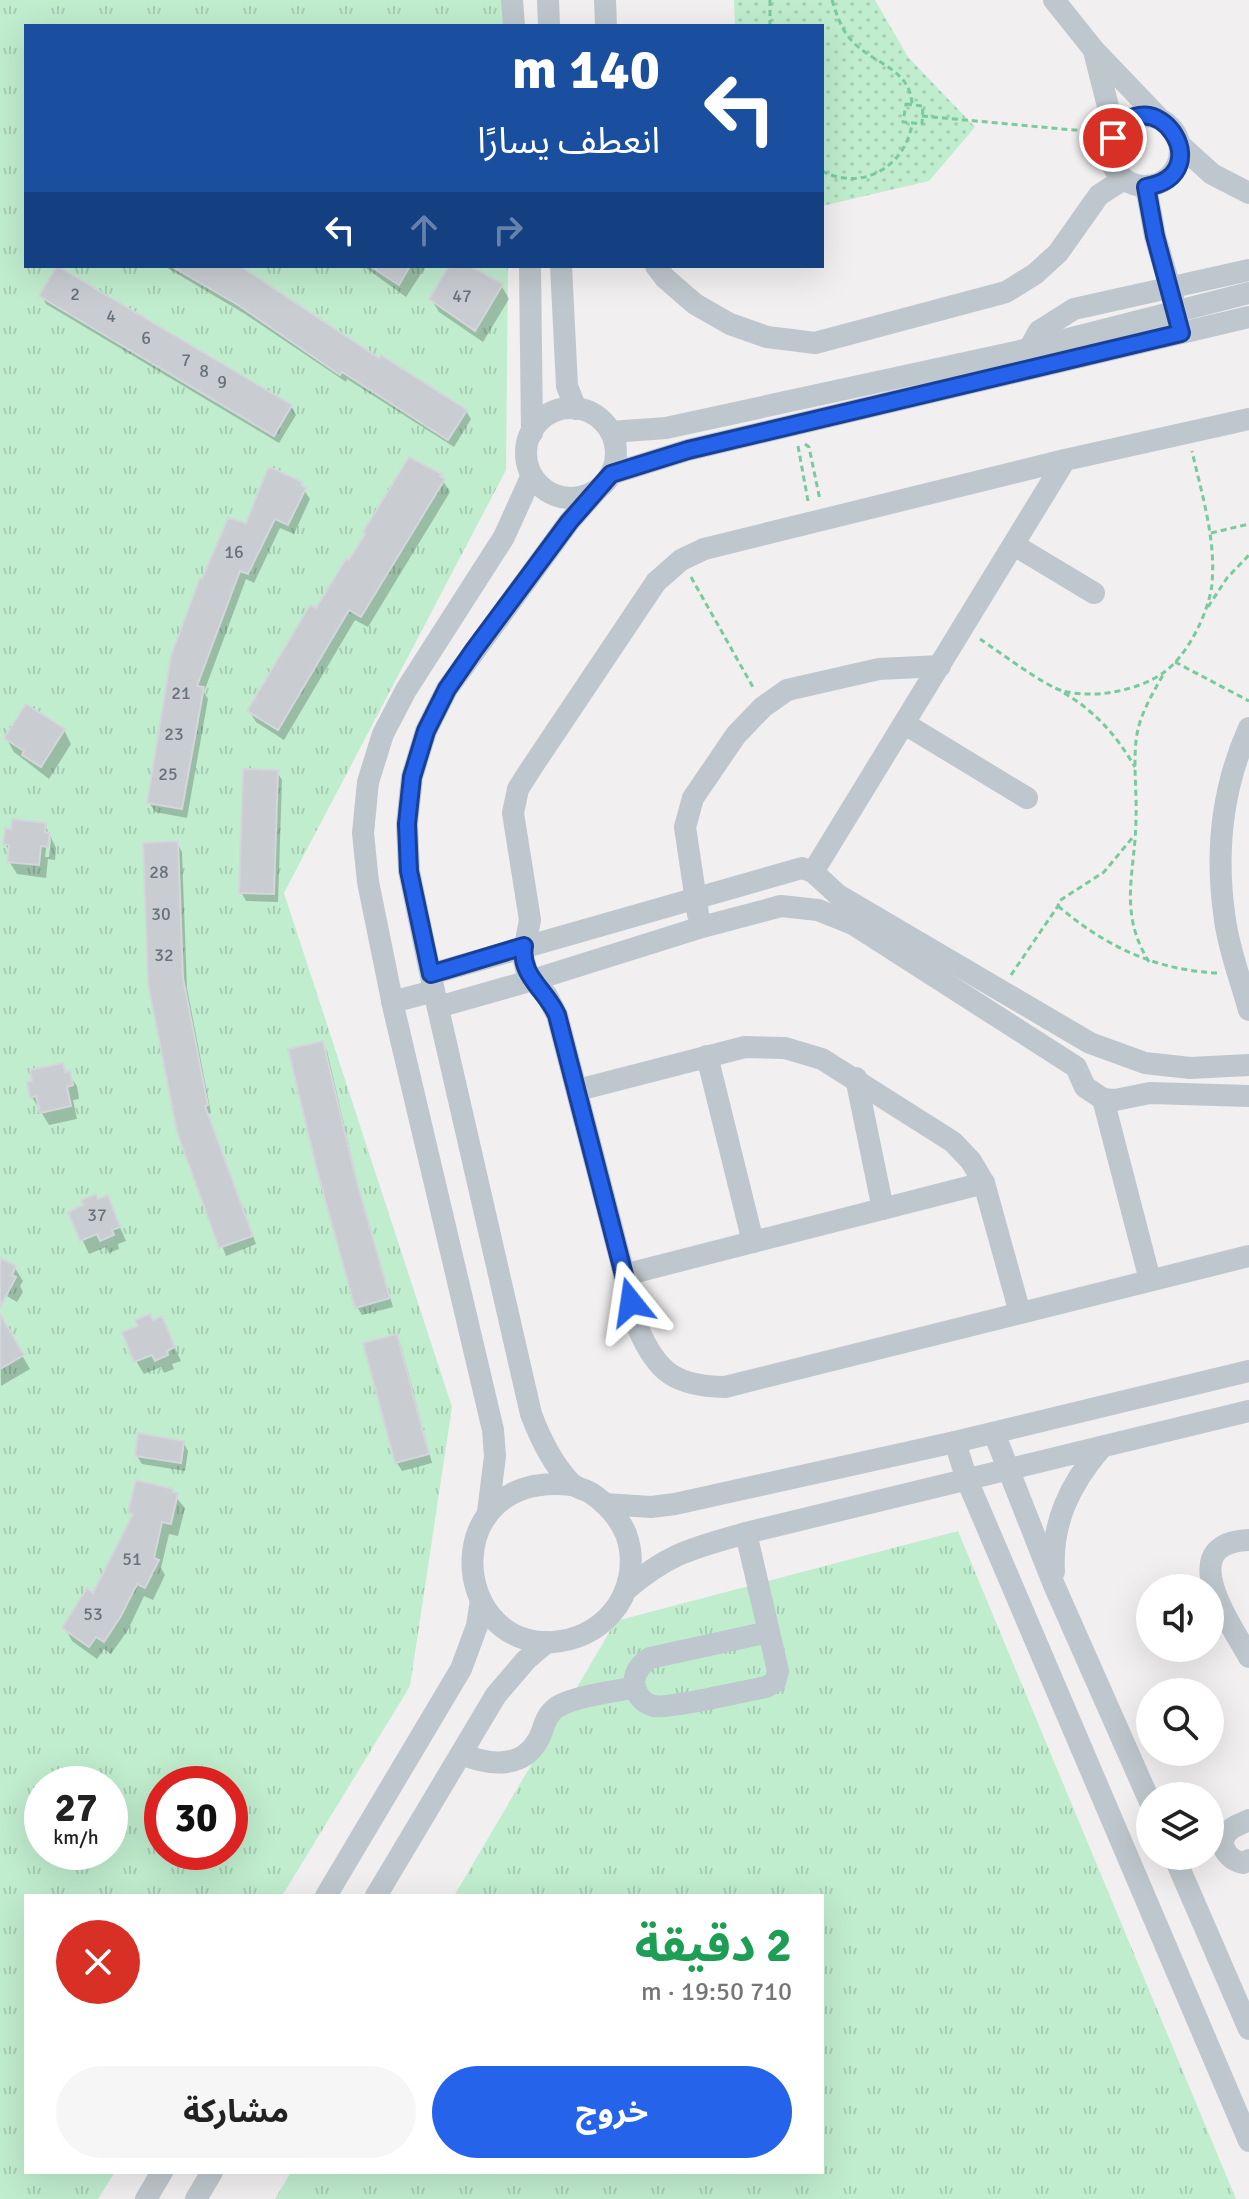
<!DOCTYPE html>
<html lang="ar">
<head>
<meta charset="utf-8">
<style>
	:root { --surface:#fff; --page:#f6f6f6; --text:#222; --muted:#767676; --accent:#2563eb }
	body { margin:0; font-family:Signika,"Noto Sans Arabic",sans-serif; background:var(--page); color:var(--text); direction:rtl; height:100vh; display:flex; flex-direction:column; font-size:30px; white-space:nowrap }
	* { box-sizing:border-box; margin:0 }
	p { font-size:26px; color:var(--muted) }
	.icon { flex:none; width:44px; height:44px; fill:none; stroke:currentColor; stroke-width:2; stroke-linecap:round; stroke-linejoin:round }
	.map { position:relative; flex:1; overflow:hidden; direction:ltr }
	.drawer { position:absolute; left:24px; top:1894px; width:800px; height:280px; display:flex; flex-direction:column; background:var(--surface); border-radius:0px; box-shadow:0 8px 32px #0002; direction:rtl }
	.drawer>* { flex:none }
	.banner { position:absolute; left:24px; top:24px; width:800px; height:244px; border-radius:0px; box-shadow:0 8px 32px #0002; direction:rtl; background:#1a4fa0; color:#fff; overflow:hidden }
	.controls { position:absolute; left:1136px; top:1574px; display:grid; gap:16px }
	.controls a { display:grid; place-items:center; width:88px; height:88px; border-radius:50%; background:var(--surface); box-shadow:0 8px 32px #0002; font-size:40px }
	.speed { position:absolute; left:24px; top:1766px; display:flex; gap:16px; font-size:40px; font-weight:700; text-align:center }
	.speed>* { display:grid; place-content:center; width:104px; height:104px; border-radius:50%; background:var(--surface); box-shadow:0 8px 32px #0002; line-height:1 }
	.speed small { font-size:20px; font-weight:400 }
	.speed .limit { border:12px solid #d22; background:#fff; color:#111 }
	.pin { position:absolute; display:grid; place-items:center; width:68px; height:68px; color:#fff; margin:-34px; border:4px solid #fff; border-radius:50%; box-shadow:0 2px 8px #0007 }
	.me { position:absolute; width:88px; margin:-44px; rotate:345deg; stroke-linejoin:round; filter:drop-shadow(0 0 6px #0008) }
	.turn { display:flex; align-items:center; gap:28px; height:168px; padding:0 32px; font-size:36px }
	.turn .icon { width:104px; height:104px; stroke-width:2.5 }
	.turn b { display:block; font-size:56px; line-height:68px }
	.lanes { display:flex; align-items:center; height:76px; padding:0 32px; background:#0003; justify-content:center; gap:40px; direction:ltr }
	.lanes .off { opacity:.35 }
	.round { display:grid; place-items:center; flex:none; width:84px; height:84px; border-radius:42px; background:var(--page) }
	.summary { display:flex; align-items:center; justify-content:space-between; height:136px; padding:0 32px }
	h1 { font-size:48px; font-weight:700; line-height:60px; color:#1e9e55 }
	.cta { display:flex; gap:16px; margin-top:auto; padding:16px 32px }
	.cta a { flex:1; height:92px; border-radius:48px; background:var(--accent); color:#fff; font-size:32px; font-weight:700; line-height:92px; text-align:center }
	.cta a+a { background:var(--page); color:var(--text) }
	.map>svg:first-child { display:block }
</style>
</head>
<body>
<div class="map">
<svg width="1249" height="2199" viewBox="0 0 1249 2199">
	<defs>
		<pattern id="grass-tufts" width="24" height="20" patternUnits="userSpaceOnUse" patternTransform="scale(2)"><rect width="24" height="20" fill="#c0edce"/><path d="M3 7l-1-3M5 7V3M7 7l1-3M15 17l-1-3M17 17v-4M19 17l1-3" fill="none" stroke="#a6cdb3"/></pattern>
		<pattern id="park-dots" width="8" height="8" patternUnits="userSpaceOnUse" patternTransform="scale(2)"><rect width="8" height="8" fill="#c0edce"/><path d="M2 2h.1M6 6h.1" fill="none" stroke="#a6cdb3" stroke-width="1.8" stroke-linecap="round"/></pattern>
	</defs>
	<rect width="100%" height="100%" fill="#f1efef"/>
	<g fill="url(#grass-tufts)" fill-rule="evenodd">
		<path d="M0,0H510L509,26H26V266H508L506,470L284,893L452,1407L410,1686L282,1896H26V2172H115L98,2199H0ZM42,1784H110V1852H42ZM162,1784H230V1852H162Z"/>
		<polygon points="958,1531 1236,2199 275,2199 291,2172 822,2172 822,1896 454,1896 616,1621"/>
	</g>
	<polygon fill="url(#park-dots)" points="734,0 875,0 908,57 975,127 929,181 822,206 822,26 735,26"/>
	<g fill="#0003" fill-rule="evenodd">
		<polygon points="164,266 237,266 379,361 466,411 471,419 454,447 347,379 346,382 245,314"/>
		<polygon points="363,266 426,266 406,297"/>
		<polygon points="451,266 467,266 501,285 509,299 483,342 439,312 431,299"/>
		<polygon points="42,296 291,407 296,415 279,443 46,304"/>
		<polygon points="440,476 450,492 368,627 355,620 284,740 256,722 249,711 317,611"/>
		<polygon points="300,484 310,499 294,534 280,528 254,583 246,579 204,692 208,699 187,818 155,812 149,802 247,526"/>
		<polygon points="64,730 71,744 49,779 14,752 6,738"/>
		<polygon points="277,772 282,780 278,902 246,901 241,892"/>
		<path d="M45,825L56,848L55,860L48,859L46,878L17,874L9,861L10,852L5,844ZM48,835L51,839L49,857H45Z"/>
		<polygon points="177,843 182,852 187,988 211,1113 208,1114 256,1244 226,1256 179,1131"/>
		<polygon points="322,1043 327,1051 359,1189 393,1307 362,1315 357,1307"/>
		<polygon points="62,1065 77,1086 79,1099 73,1100 77,1119 49,1125 32,1097"/>
		<polygon points="107,1198 126,1241 118,1244 119,1249 109,1253 106,1247 89,1254 70,1213"/>
		<polygon points="0,1260 15,1268 23,1281 20,1286 23,1292 17,1302 0,1292"/>
		<polygon points="161,1318 181,1361 172,1364 174,1369 164,1373 161,1367 144,1374 136,1361 153,1322"/>
		<polygon points="2,1321 30,1369 1,1386 0,1322"/>
		<polygon points="396,1337 401,1345 432,1463 402,1471 397,1463 365,1345"/>
		<polygon points="183,1442 188,1451 185,1471 142,1464 137,1456"/>
		<polygon points="174,1495 185,1508 178,1536 169,1534 161,1568 165,1575 153,1600 144,1596 128,1630 111,1654 104,1649 97,1659 72,1641 65,1628 94,1596 133,1517 130,1512"/>
	</g>
	<g fill="#c9cdd1" stroke="#d3d6da" stroke-width="2">
		<polygon points="57,266 292,405 274,436 39,296"/>
		<polygon points="171,266 240,266 379,358 381,355 467,410 448,440 342,372 340,375 238,305"/>
		<polygon points="370,266 410,266 399,285"/>
		<polygon points="449,266 470,266 503,284 475,331 429,299"/>
		<polygon points="409,457 442,474 440,476 445,479 361,617 349,610 278,730 247,711 310,605 316,608 346,559 349,560 365,534 363,532"/>
		<polygon points="268,468 272,468 302,482 301,485 306,488 288,525 275,519 248,574 240,571 197,686 204,687 182,809 147,803 171,656 178,637 200,578 202,579 228,518 246,523"/>
		<polygon points="26,704 65,729 41,767 22,755 24,751 4,738"/>
		<polygon points="243,769 278,770 274,894 239,893"/>
		<polygon points="12,819 46,823 45,832 50,833 48,847 41,846 39,865 7,862 9,845 3,844 5,828 11,829"/>
		<polygon points="178,841 183,978 208,1105 205,1106 253,1236 219,1248 177,1132 148,983 143,843"/>
		<polygon points="323,1041 356,1179 390,1298 355,1308 317,1170 288,1049"/>
		<polygon points="63,1063 65,1072 70,1071 73,1085 67,1087 71,1106 40,1113 36,1096 30,1098 27,1082 32,1081 30,1070"/>
		<polygon points="96,1194 98,1199 108,1195 120,1227 112,1230 114,1235 100,1241 97,1234 80,1241 68,1212 83,1205 81,1200"/>
		<polygon points="0,1258 16,1266 12,1275 16,1277 0,1308"/>
		<polygon points="0,1314 24,1355 0,1369"/>
		<polygon points="150,1314 153,1320 162,1316 175,1347 167,1351 168,1355 155,1361 152,1355 134,1362 122,1332 138,1326 135,1320"/>
		<polygon points="397,1334 429,1454 395,1463 363,1343"/>
		<polygon points="138,1433 184,1441 181,1463 135,1456"/>
		<polygon points="136,1480 173,1489 173,1492 178,1493 171,1524 162,1522 154,1558 159,1560 145,1588 137,1584 121,1616 104,1642 96,1637 89,1647 62,1628 87,1588 93,1593 133,1514 128,1512"/>
	</g>
	<g fill="none" stroke-linecap="round" stroke-linejoin="round">
		<g stroke="#79ca9d" stroke-width="3" stroke-dasharray="6 4" stroke-linecap="butt">
			<path d="M832,0C837,16 842,32 855,44C877,65 911,70 912,105"/>
			<polyline points="770,26 770,0"/>
			<polygon points="906,104 923,106 922,124 903,122"/>
			<polyline points="922,116 1095,132"/>
			<path d="M822,171C862,192 905,167 912,124"/>
			<polyline points="805,444 809,447 820,500"/>
			<polyline points="798,446 808,501"/>
			<polyline points="1211,533 1249,524"/>
			<polyline points="691,577 754,689"/>
			<polyline points="1208,607 1227,578 1249,555"/>
			<path d="M980,639C998,651 1046,687 1063,691C1094,699 1137,691 1163,673C1187,657 1209,612 1212,584C1216,539 1202,495 1192,451"/>
			<polyline points="1175,662 1249,701"/>
			<path d="M1064,693C1096,712 1116,735 1135,767"/>
			<path d="M1058,906C1105,946 1155,970 1217,973"/>
			<path d="M1149,962C1117,910 1136,872 1136,816C1137,789 1132,756 1138,729C1143,709 1154,691 1164,673"/>
			<polyline points="1011,975 1058,906 1059,901 1104,872 1133,837"/>
		</g>
		<g stroke="#bec7cd" stroke-width="22">
			<polyline points="512,0 514,26"/>
			<polyline points="548,0 549,26"/>
			<polyline points="605,0 606,26"/>
			<polyline points="1054,0 1094,50 1161,120"/>
			<polyline points="1094,51 1115,134"/>
			<circle cx="1145" cy="151" r="35"/>
			<polyline points="1180,145 1212,174 1249,193"/>
			<polyline points="1146,187 1155,236 1173,298"/>
			<polyline points="530,266 532,433"/>
			<polyline points="561,266 567,386 576,409"/>
			<polyline points="656,266 665,278 695,304 730,324 767,337 815,343 1006,292 1035,274 1058,253 1099,195 1124,179"/>
			<polyline points="1029,349 1039,331 1074,309 1249,270"/>
			<circle cx="571" cy="453" r="45"/>
			<path d="M1249,419L1065,460L704,549L681,560L656,582L532,767L518,789L513,813L530,920L523,956L527,973L547,996L557,1015L638,1328C657,1373 676,1386 725,1387L1249,1256"/>
			<polyline points="611,432 666,428 1029,349 1249,293"/>
			<polyline points="611,474 688,450 1249,317"/>
			<polyline points="1014,545 1094,593"/>
			<polyline points="905,724 1027,798"/>
			<path d="M1249,728C1222,788 1215,854 1225,920C1229,950 1241,981 1249,1010"/>
			<polyline points="813,872 1065,460"/>
			<polyline points="698,914 685,827 693,798 736,735 763,707 787,690 879,669 940,666"/>
			<polyline points="431,974 802,868 813,872 838,895 1090,1043 1145,1063 1190,1068 1249,1065"/>
			<polyline points="392,1002 434,991"/>
			<polyline points="438,1007 533,980 702,927 781,906 818,910 853,924 1076,1067 1085,1087 1103,1099 1115,1100 1150,1093 1249,1096"/>
			<polyline points="707,1056 753,1242"/>
			<polyline points="856,1078 883,1209"/>
			<polyline points="578,1090 745,1047 785,1048 822,1059 953,1142 971,1161 984,1183 1020,1313"/>
			<polyline points="1103,1099 1150,1280"/>
			<polyline points="624,1275 984,1183"/>
			<polyline points="994,1433 1054,1585 1150,1802"/>
			<polyline points="955,1442 967,1480 1249,2141"/>
			<path d="M572,1485C438,1469 447,1648 553,1642C576,1640 595,1632 611,1614C630,1593 636,1561 626,1534C619,1518 606,1503 591,1493C584,1489 575,1488 570,1482C552,1463 540,1438 531,1414L434,991L409,871L407,824L412,777L426,731L447,689L569,522L597,490"/>
			<polyline points="605,1504 651,1507 675,1504 955,1442 1249,1371"/>
			<polyline points="488,1512 495,1456 493,1430 394,1010 368,882 363,833 368,782 383,734 406,690 504,537 532,475"/>
			<path d="M746,1533L778,1671L775,1682L766,1687C745,1691 668,1709 654,1706C641,1703 632,1690 635,1677C637,1668 643,1663 650,1658L769,1632"/>
			<path d="M1249,1540C1172,1543 1231,1624 1249,1657"/>
			<path d="M1054,1572C1051,1523 1070,1484 1101,1448"/>
			<path d="M626,1590C669,1553 693,1548 746,1533L1249,1411"/>
			<path d="M461,1754C491,1766 526,1770 541,1734C545,1723 547,1714 557,1707C575,1696 614,1692 635,1687"/>
			<path d="M1249,1820C1243,1823 1236,1825 1231,1829C1214,1841 1227,1860 1243,1863L1249,1860"/>
			<polyline points="1174,1856 1249,2029"/>
			<polyline points="326,1896 461,1669 477,1626 481,1600"/>
			<polyline points="376,1896 496,1695 526,1660 547,1642"/>
			<polyline points="146,2199 162,2172"/>
			<polyline points="196,2199 212,2172"/>
		</g>
	</g>
	<g fill="none" stroke-linecap="round" stroke-linejoin="round">
		<defs>
			<path id="route" d="M631,1302L557,1015C546,990 519,975 524,946L431,974L409,871L407,824L412,777L426,731L447,689L474,650L569,522L611,474L688,450L1181,333L1155,236L1146,187C1223,174 1151,71 1113,138"/>
		</defs>
		<use href="#route" stroke="#184099" stroke-width="20"/>
		<use href="#route" stroke="#2563eb" stroke-width="14"/>
	</g>
	<g text-anchor="middle" dominant-baseline="central" stroke-width="8" stroke-linejoin="round" paint-order="stroke">
		<g font-size="18" fill="#687279">
			<text x="75" y="294">2</text>
			<text x="462" y="296">47</text>
			<text x="111" y="316">4</text>
			<text x="146" y="338">6</text>
			<text x="186" y="360">7</text>
			<text x="204" y="371">8</text>
			<text x="222" y="382">9</text>
			<text x="234" y="552">16</text>
			<text x="181" y="693">21</text>
			<text x="174" y="734">23</text>
			<text x="168" y="774">25</text>
			<text x="159" y="872">28</text>
			<text x="161" y="914">30</text>
			<text x="164" y="955">32</text>
			<text x="97" y="1215">37</text>
			<text x="132" y="1559">51</text>
			<text x="93" y="1614">53</text>
		</g>
	</g>
</svg>
<div class="controls">
<a><svg class="icon" aria-label="sound" viewBox="0 0 24 24"><path d="M4 9h4l5-4v14l-5-4H4zM17 9q2 3 0 6"/></svg></a>
<a><svg class="icon" aria-label="search" viewBox="0 0 24 24"><circle cx="10" cy="10" r="6"/><path d="M15 15l6 6"/></svg></a>
<a><svg class="icon" aria-label="layers" viewBox="0 0 24 24"><path d="M12 4l9 5-9 5-9-5zM3 14l9 5 9-5"/></svg></a>
</div>
<div class="speed"><div>27<small>km/h</small></div><div class="limit">30</div></div>
<div class="pin" style="left:1113px;top:138px;background:#d93025"><svg class="icon" aria-label="arrive" viewBox="0 0 24 24"><path d="M6 21V4h12l-3 4 3 4H6"/></svg></div>
<svg class="me" style="left:631px;top:1302px" viewBox="-20 -20 40 40"><path d="M0-17L14 15 0 8-14 15z" fill="#2563eb" stroke="#fff" stroke-width="4"/></svg>
<div class="banner">
<div class="turn"><svg class="icon" aria-label="left" viewBox="0 0 24 24"><path d="M17 20v-9H6M10 6l-5 5 5 5"/></svg><div><b>140 m</b>انعطف يسارًا</div></div>
<div class="lanes"><svg class="icon" aria-label="left" viewBox="0 0 24 24"><path d="M17 20v-9H6M10 6l-5 5 5 5"/></svg><svg class="icon off" aria-label="ahead" viewBox="0 0 24 24"><path d="M12 20V5M6 11l6-6 6 6"/></svg><svg class="icon off" aria-label="right" viewBox="0 0 24 24"><path d="M7 20v-9h11M14 6l5 5-5 5"/></svg></div>
</div>
<section class="drawer">
<div class="summary"><div><h1>2 دقيقة</h1><p>710 m · 19:50</p></div><a class="round" style="background:#d93025;color:#fff"><svg class="icon" aria-label="close" viewBox="0 0 24 24"><path d="M6 6l12 12M18 6L6 18"/></svg></a></div>
<div class="cta"><a>خروج</a><a>مشاركة</a></div>
</section>
</div>
</body>
</html>
